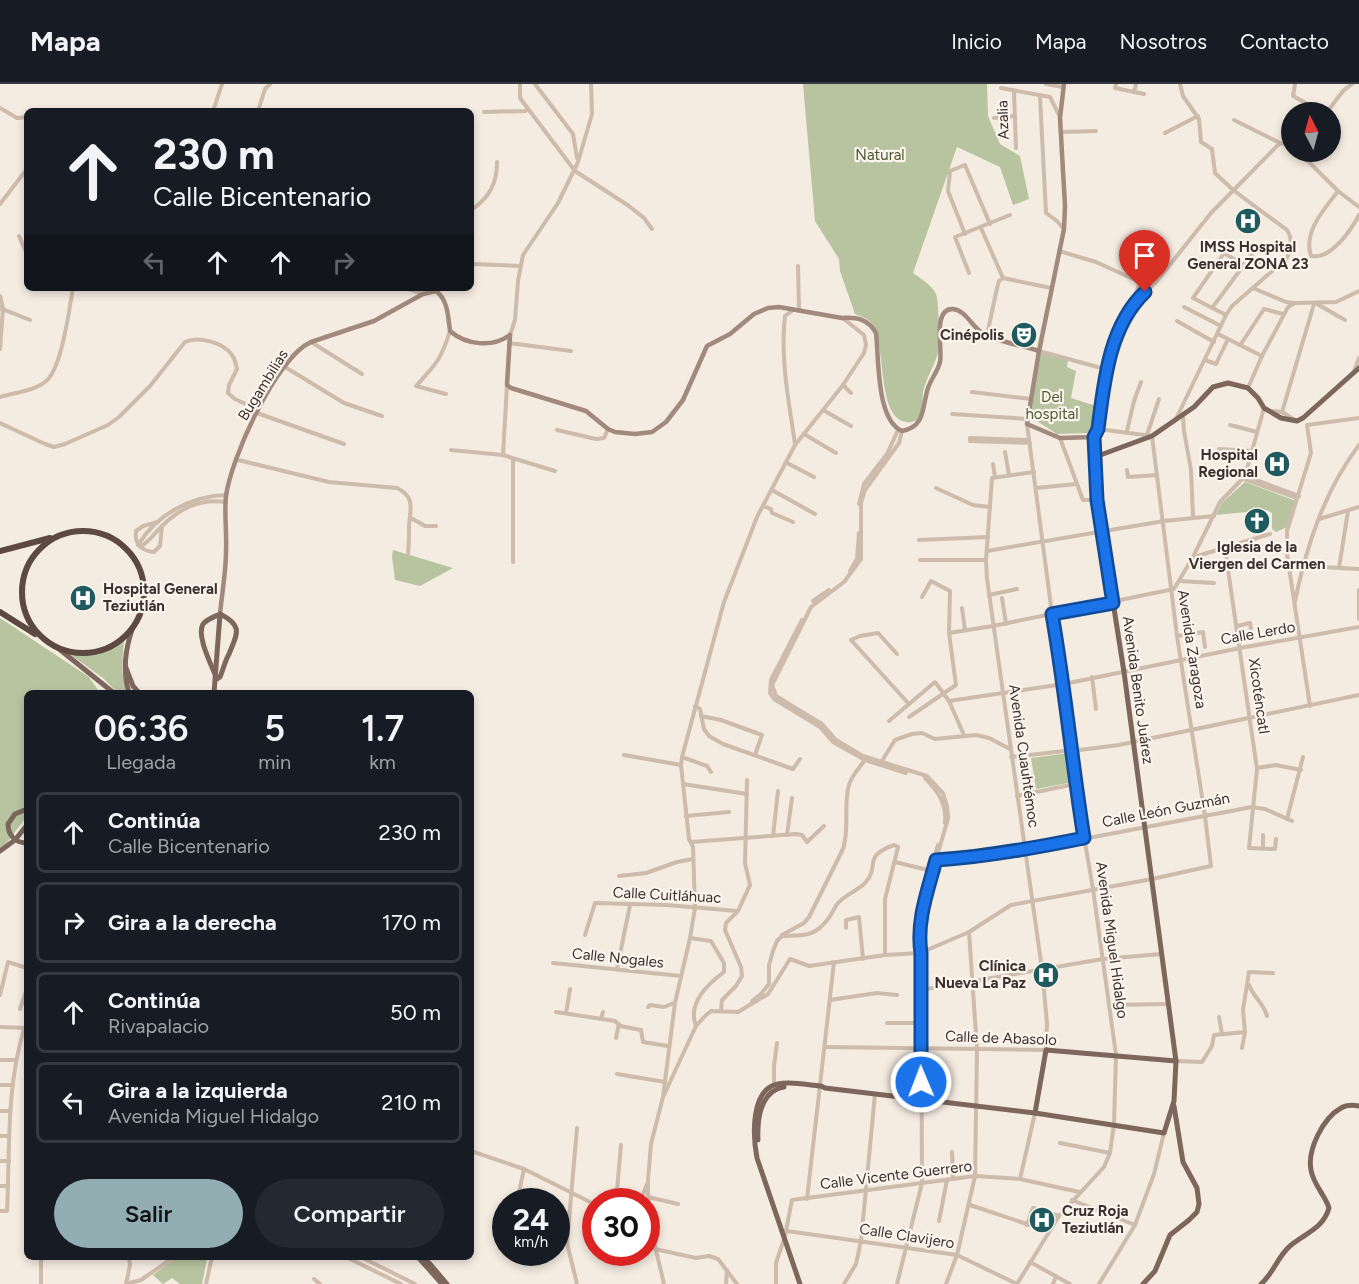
<!DOCTYPE html>
<html lang="es">
<head>
<meta charset="utf-8">
<style>
	:root { --surface:#171b24; --page:#242831; --text:#f1f3f6; --muted:#9ea1a6; --line:#363941; --accent:#92aeb2 }
	body { margin:0; font-family:Figtree,sans-serif; background:var(--page); color:var(--text); height:100vh; display:flex; flex-direction:column; font-size:22px; white-space:nowrap }
	* { box-sizing:border-box; margin:0 }
	p { font-size:20px; color:var(--muted) }
	.icon { flex:none; width:33px; height:33px; fill:none; stroke:currentColor; stroke-width:2; stroke-linecap:round; stroke-linejoin:round }
	.map { position:relative; flex:1; overflow:hidden }
	.drawer { position:absolute; left:24px; top:606px; width:450px; height:570px; display:flex; flex-direction:column; background:var(--surface); border-radius:9px; box-shadow:0 3px 9px #0003 }
	.drawer>* { flex:none }
	.banner { position:absolute; left:24px; top:24px; width:450px; height:183px; border-radius:9px; box-shadow:0 3px 9px #0003; background:#171b24; color:var(--text); overflow:hidden }
	.needle { width:39px; rotate:354deg }
	.fabs { position:absolute; left:1281px; top:18px; display:grid; gap:12px }
	.fabs a { display:grid; place-items:center; width:60px; height:60px; border-radius:50%; background:var(--surface); box-shadow:0 3px 9px #0003; font-size:30px }
	.speed { position:absolute; left:492px; top:1104px; display:flex; gap:12px; font-size:30px; font-weight:700; text-align:center }
	.speed>* { display:grid; place-content:center; width:78px; height:78px; border-radius:50%; background:var(--surface); box-shadow:0 3px 9px #0003; line-height:1 }
	.speed small { font-size:15px; font-weight:400 }
	.speed .limit { border:9px solid #d22; background:#fff; color:#111 }
	.pin { position:absolute; display:grid; place-items:center; width:51px; height:51px; color:#fff; margin:-62px -26px; border-radius:50% 50% 50% 0; rotate:-45deg; box-shadow:0 0 6px #0007 }
	.pin .icon { rotate:45deg }
	.me { position:absolute; width:66px; margin:-33px; rotate:359deg; stroke-linejoin:round; filter:drop-shadow(0 0 4px #0008) }
	.turn { display:flex; align-items:center; gap:21px; height:126px; padding:0 30px; font-size:27px }
	.turn .icon { width:78px; height:78px; stroke-width:2.5 }
	.turn b { display:block; font-size:42px; line-height:51px }
	.lanes { display:flex; align-items:center; height:57px; padding:0 30px; background:#0003; justify-content:center; gap:30px; direction:ltr }
	.lanes .off { opacity:.35 }
	.eta { display:flex; justify-content:space-evenly; align-items:center; height:102px; text-align:center }
	.eta b { font-size:36px; font-weight:600; line-height:42px }
	.button { display:flex; gap:12px; margin-top:auto; padding:12px 30px }
	.button a { flex:1; height:69px; border-radius:36px; background:var(--accent); color:#111; font-size:24px; font-weight:600; line-height:69px; text-align:center }
	.button a+a { background:var(--page); color:var(--text) }
	ul { padding:0; list-style:none }
	li { display:flex; align-items:center; gap:18px; height:81px; margin:0 12px 9px; padding:0 18px; border:3px solid var(--line); border-radius:9px }
	li div { flex:1 }
	li b { display:block; font-size:22px }
	li em { font-style:normal }
	header { display:flex; align-items:center; gap:36px; box-sizing:border-box; height:84px; padding:0 30px; background:var(--surface); border-bottom:2px solid var(--line) }
	header strong { font-size:28px }
	nav { display:flex; gap:33px; margin-inline-start:auto; font-size:21px }
	.map>svg:first-child { display:block }
</style>
</head>
<body>
<header>
<strong>Mapa</strong>
<nav><a>Inicio</a><a>Mapa</a><a>Nosotros</a><a>Contacto</a></nav>
</header>
<div class="map">
<svg width="1359" height="1200" viewBox="0 0 1359 1200">
	<rect width="100%" height="100%" fill="#f4ebe1"/>
	<g fill="#b8c4a0">
		<path d="M803,0H987L988,32L1000,60L1020,72L1029,115L1013,121L1000,83L957,63L913,189C921,195 932,201 936,210C939,217 940,262 938,269C934,283 926,294 923,308C922,315 924,329 918,335C916,337 909,339 906,338C874,333 889,251 868,236C864,233 859,232 855,230L840,187L839,175L815,137Z"/>
		<polygon points="1040,267 1068,275 1067,283 1076,287 1071,314 1096,322 1092,349 1057,350 1029,332"/>
		<polygon points="1245,398 1296,417 1287,443 1276,448 1272,445 1272,429 1267,426 1216,431 1222,419"/>
		<polygon points="393,466 453,484 420,502 395,496 392,472"/>
		<polygon points="0,534 89,593 100,609 27,609 27,732 6,760 0,764"/>
		<path d="M124,555L122,586L126,609H118L103,594L71,571C91,570 107,567 124,555Z"/>
		<polygon points="1070,669 1073,698 1036,705 1031,674"/>
		<polygon points="177,1173 204,1173 207,1175 202,1200 180,1200 172,1194 163,1200 153,1191"/>
	</g>
	<g fill="none" stroke-linecap="round" stroke-linejoin="round">
		<g stroke="#cdbbac" stroke-width="4">
			<polyline points="520,0 520,14 575,87 629,122 644,134 652,145"/>
			<polyline points="535,0 573,50 577,74"/>
			<polyline points="1046,0 1063,3"/>
			<polyline points="1116,0 1115,4 1144,10"/>
			<polyline points="1295,0 1293,12 1322,28"/>
			<polyline points="1001,4 1050,13 1060,33"/>
			<polyline points="1014,8 1016,64"/>
			<polyline points="1134,8 1136,0"/>
			<polyline points="1040,13 1046,129 1057,137 1064,145"/>
			<polyline points="0,24 17,34 27,33"/>
			<polyline points="213,27 222,0"/>
			<polyline points="258,27 265,5 270,0"/>
			<polyline points="484,28 525,27 528,25"/>
			<polyline points="1327,28 1343,7 1352,0"/>
			<polyline points="994,34 1015,32"/>
			<polyline points="1234,36 1280,59 1292,62"/>
			<polyline points="1061,48 1096,47"/>
			<polyline points="1165,49 1198,32"/>
			<polyline points="1299,68 1338,107 1359,123"/>
			<path d="M1338,107C1324,126 1303,147 1311,172C1331,176 1351,146 1359,131"/>
			<polyline points="0,120 27,85"/>
			<path d="M471,126C489,114 497,100 497,78"/>
			<polyline points="981,144 1003,194 1051,204"/>
			<polyline points="965,150 948,107 950,87 965,81 990,140"/>
			<polyline points="19,152 27,170"/>
			<polyline points="1059,167 1096,178 1140,198 1134,216"/>
			<polyline points="1251,172 1268,184"/>
			<polyline points="473,180 520,182"/>
			<polyline points="798,182 799,226"/>
			<polyline points="969,189 955,153 1010,131"/>
			<polyline points="405,204 423,210"/>
			<polyline points="1253,204 1286,218 1294,219"/>
			<polyline points="0,212 3,224 0,265"/>
			<polyline points="1317,220 1345,236"/>
			<polyline points="1184,223 1221,242"/>
			<polyline points="0,224 30,236"/>
			<polyline points="1212,224 1255,166"/>
			<path d="M793,226L785,232C780,275 789,318 795,360"/>
			<polyline points="1226,231 1193,214 1224,169 1244,181"/>
			<polyline points="1177,237 1214,258"/>
			<polyline points="1218,250 1262,272"/>
			<polyline points="510,251 515,236 518,197 523,171 558,119 578,78 592,30 591,0"/>
			<polyline points="987,251 997,204 999,197 1003,194"/>
			<polyline points="311,258 362,290"/>
			<polyline points="509,259 571,267"/>
			<polyline points="1241,260 1264,225 1283,230"/>
			<polyline points="1039,267 1105,285"/>
			<polyline points="1205,276 1216,280 1228,255"/>
			<polyline points="285,283 344,319 382,332"/>
			<polyline points="1353,290 1359,274"/>
			<polyline points="843,301 851,309"/>
			<polyline points="1248,304 1262,272 1288,223 1295,219 1336,218 1359,207"/>
			<polyline points="972,308 1031,315"/>
			<path d="M446,310L416,302C436,280 441,276 450,247"/>
			<path d="M0,313C13,309 34,307 45,298C62,285 69,226 73,204"/>
			<polyline points="823,326 851,342"/>
			<polyline points="1272,327 1282,328 1295,336"/>
			<polyline points="1282,328 1314,220"/>
			<polyline points="257,329 344,360"/>
			<polyline points="952,330 1028,335"/>
			<polyline points="1183,332 1184,347 1191,386 1193,433"/>
			<path d="M1176,335L1226,231L1232,222L1287,174C1291,165 1293,155 1287,146L1233,106L1215,89L1212,65L1201,58L1199,35L1183,12L1180,0"/>
			<path d="M0,339L45,360L54,363L65,360L108,341L119,333L150,302L185,258C198,252 223,258 232,271C235,275 236,280 237,285L229,301L228,309L235,315L258,326"/>
			<polyline points="1230,341 1257,348"/>
			<polyline points="557,346 596,355 604,354 608,345"/>
			<polyline points="1127,347 1134,317 1141,298"/>
			<polyline points="804,350 836,369"/>
			<polyline points="1094,353 1098,345 1105,285 1130,223 1157,197 1211,129 1280,59"/>
			<polyline points="1060,354 1083,416 1097,416"/>
			<polyline points="1146,354 1159,315"/>
			<polyline points="1029,356 970,354 970,357 1030,359"/>
			<polyline points="1219,365 1252,367"/>
			<polyline points="451,366 503,371 555,387"/>
			<polyline points="1005,368 1009,391"/>
			<polyline points="503,371 507,301"/>
			<polyline points="513,375 513,478"/>
			<path d="M238,376L329,398L397,404C416,413 410,426 409,442C409,451 409,461 408,471"/>
			<polyline points="787,379 814,393"/>
			<polyline points="993,380 995,393"/>
			<polyline points="1127,386 1128,393 1157,391"/>
			<polyline points="1245,392 1299,412"/>
			<polyline points="1244,395 1297,414"/>
			<polyline points="936,404 973,421 990,423"/>
			<polyline points="1036,404 1076,400"/>
			<polyline points="772,406 815,430"/>
			<polyline points="859,420 864,400 887,370 898,346"/>
			<polyline points="763,422 771,425 772,429 793,438"/>
			<polyline points="411,434 425,442 436,442"/>
			<polyline points="1319,435 1359,423"/>
			<path d="M158,438L143,442L136,447C134,460 142,467 154,468L160,462L162,442"/>
			<polyline points="919,456 988,453"/>
			<path d="M138,461C157,430 191,412 226,411"/>
			<path d="M140,463C149,458 154,450 161,443C180,424 200,414 226,418"/>
			<polyline points="1225,465 1257,685 1249,764 1275,765 1276,755"/>
			<polyline points="987,467 1164,437 1214,432"/>
			<polyline points="1194,473 1270,450"/>
			<polyline points="920,476 986,476"/>
			<polyline points="1302,482 1359,485"/>
			<polyline points="1339,484 1348,427"/>
			<polyline points="850,487 857,475 859,449"/>
			<polyline points="1179,497 1214,499"/>
			<polyline points="1359,506 1359,535"/>
			<polyline points="989,511 1017,505"/>
			<polyline points="1002,514 1006,540"/>
			<polyline points="813,517 829,506"/>
			<path d="M1295,517C1307,460 1324,408 1359,361"/>
			<polyline points="962,524 965,546"/>
			<polyline points="802,536 771,596 770,609 774,615 820,643 833,658 865,676 906,689"/>
			<polyline points="1237,542 1250,539 1251,545"/>
			<polyline points="949,549 993,542 1174,505 1193,473 1220,418 1245,392 1264,324"/>
			<polyline points="1177,552 1203,548 1205,563"/>
			<polyline points="897,570 878,549 860,552 851,556 909,620"/>
			<polyline points="1092,593 1096,625"/>
			<polyline points="949,617 1064,600 1240,564 1359,543"/>
			<polyline points="695,622 700,625 704,645 709,652 723,660 793,685 800,675"/>
			<polyline points="1310,622 1287,470 1287,447 1311,369 1307,341 1359,334"/>
			<polyline points="701,632 721,636 762,651 755,671"/>
			<polyline points="909,633 956,601 949,549 950,507 931,497 922,513"/>
			<polyline points="889,637 935,598 949,617 964,651"/>
			<polyline points="1072,667 1119,661 1359,611"/>
			<polyline points="624,671 681,681"/>
			<polyline points="682,673 707,682 711,688"/>
			<polyline points="1011,673 1073,666"/>
			<polyline points="880,680 895,656 912,650 922,649 935,655 976,651 989,654 1010,665"/>
			<polyline points="1257,684 1276,681 1301,686"/>
			<path d="M925,694C938,707 947,720 945,739"/>
			<polyline points="683,700 747,710"/>
			<polyline points="1017,712 1075,700"/>
			<polyline points="686,732 729,728"/>
			<polyline points="1287,735 1303,673"/>
			<polyline points="787,751 792,714"/>
			<polyline points="773,752 778,707"/>
			<polyline points="691,758 796,750 802,751 807,758 824,742"/>
			<polyline points="1263,764 1263,751"/>
			<polyline points="934,776 966,774 1025,766 1252,723 1265,725 1292,737"/>
			<polyline points="895,778 932,787"/>
			<polyline points="619,792 646,789 677,778 693,775"/>
			<polyline points="918,837 924,805 938,761"/>
			<polyline points="846,844 846,836 859,833 863,875"/>
			<polyline points="585,851 595,819 667,821 737,827"/>
			<path d="M782,851L804,839L809,833L843,765C850,744 843,721 849,701C852,691 859,684 865,676"/>
			<path d="M690,854L711,857L724,879V888C708,900 687,919 696,942"/>
			<polyline points="553,879 681,892"/>
			<polyline points="617,885 630,821"/>
			<path d="M1249,901C1253,913 1264,919 1267,932"/>
			<polyline points="921,906 1103,875 1161,870"/>
			<polyline points="0,911 8,878 27,884"/>
			<polyline points="830,916 877,909 897,911"/>
			<path d="M752,917L761,910L769,900V881L773,867L777,857L782,852C802,851 814,854 828,835C832,830 834,824 838,819C845,811 857,807 865,799C881,782 861,773 894,761L898,763L885,815V871"/>
			<polyline points="1110,921 1167,920"/>
			<polyline points="648,923 650,921 664,923 674,919"/>
			<polyline points="20,925 27,905"/>
			<polyline points="721,927 722,916 736,902 742,892 741,883 725,846 726,839 738,827 750,801 745,779 747,696"/>
			<polyline points="556,928 615,937 620,942 641,946 643,958 668,962"/>
			<polyline points="566,929 570,905"/>
			<polyline points="1219,933 1222,950"/>
			<polyline points="601,935 603,928"/>
			<polyline points="887,939 921,939"/>
			<polyline points="0,943 27,944"/>
			<polyline points="616,954 619,940"/>
			<polyline points="825,963 1046,966 1047,939 1042,885 987,495 986,476 992,394 1034,388"/>
			<polyline points="1242,964 1245,948 1243,926 1249,888 1273,889"/>
			<polyline points="0,976 16,976"/>
			<polyline points="1176,977 1202,978 1212,962 1214,951 1245,948"/>
			<polyline points="617,990 665,998"/>
			<polyline points="0,1001 13,1001"/>
			<polyline points="774,1001 774,982 777,959"/>
			<polyline points="663,1013 696,942 706,931 711,927 738,928 768,910 790,875 809,882 885,871 920,869 969,848 1011,821 1152,795 1211,782 1205,732 1177,552 1152,352 1098,345"/>
			<polyline points="0,1027 10,1027"/>
			<polyline points="577,1044 567,1159 577,1200"/>
			<polyline points="0,1052 9,1052"/>
			<polyline points="1060,1059 1110,1069"/>
			<polyline points="471,1067 524,1085 596,1121"/>
			<polyline points="952,1068 953,1095"/>
			<polyline points="0,1077 9,1077"/>
			<polyline points="1020,1095 1035,1029"/>
			<polyline points="0,1102 8,1102"/>
			<polyline points="648,1113 678,1120"/>
			<polyline points="807,1115 834,878"/>
			<polyline points="1072,1116 1135,1141"/>
			<polyline points="517,1118 524,1085"/>
			<polyline points="616,1118 621,1061"/>
			<polyline points="640,1118 647,1100"/>
			<polyline points="970,1121 1048,1147"/>
			<path d="M0,1127H7C10,1066 6,1004 24,945"/>
			<polyline points="939,1137 947,1096"/>
			<polyline points="1027,1141 1033,1124 1059,1132"/>
			<polyline points="787,1147 957,1171 1017,1200"/>
			<polyline points="646,1158 655,1165 696,1174 709,1172 718,1175 737,1200"/>
			<polyline points="41,1173 41,1200"/>
			<polyline points="346,1173 401,1200"/>
			<polyline points="361,1173 415,1200"/>
			<polyline points="1030,1178 1070,1200"/>
			<polyline points="314,1195 320,1200"/>
			<polyline points="126,1200 141,1196 174,1173"/>
			<polyline points="126,1200 130,1181 129,1173"/>
			<polyline points="206,1200 212,1173"/>
			<polyline points="664,1200 655,1162 648,1113 648,1096 651,1060 663,1013 675,919 690,854 695,824 693,763 689,755 681,681 682,673 724,518 757,433 795,361 843,301 864,269 866,261 864,251 844,235"/>
			<polyline points="726,1200 727,1186"/>
			<polyline points="776,1200 776,1179 785,1152 792,1116 975,1092 1020,1095 1079,1108"/>
			<polyline points="844,1200 856,1180 861,1157 875,1010"/>
			<polyline points="897,1200 922,1099 921,869 918,852 927,806 948,735 947,722 943,709 927,692 863,672 836,656 822,640 776,612 772,601 811,523 844,498 861,475 861,419 865,406 899,359 902,347"/>
			<polyline points="946,1200 957,1171 975,1092 977,965 969,848"/>
			<polyline points="1017,1200 1059,1132 1104,1083 1110,1069 1114,1040 1116,971 1093,805 1075,700 1064,600 1052,530 1027,340"/>
			<polyline points="1053,1200 1056,1192"/>
			<polyline points="1099,1200 1135,1141 1154,1090 1164,1049"/>
		</g>
		<g stroke="#a18a7d" stroke-width="4.5">
			<polyline points="1064,0 1060,34 1065,122 1064,145 1039,267 1027,340 1060,354 1094,353 1095,373"/>
			<path d="M510,251L507,301L511,304L586,327L608,345L615,348L635,350L652,348L666,338L683,316L707,262L730,250L754,230L768,224L779,223L842,234C857,233 868,235 876,249C879,274 876,336 902,347C926,343 922,322 928,304C931,295 938,287 940,278C943,266 932,224 953,225C965,226 972,242 981,248C997,258 1021,261 1039,267"/>
			<path d="M220,530C222,509 226,488 226,467C227,449 224,429 226,412C231,374 276,274 311,258L374,237L423,210L436,207C448,216 448,232 450,247C466,261 492,264 510,251"/>
		</g>
		<g stroke="#7d675c" stroke-width="5">
			<path d="M220,530C244,542 237,550 229,570C225,577 223,586 220,593L217,595C212,582 196,552 203,540C207,535 214,533 220,530Z"/>
			<polyline points="59,565 114,609"/>
			<polyline points="126,584 133,602 139,609"/>
			<path d="M129,609C122,586 125,565 133,543"/>
			<polyline points="214,609 220,530"/>
			<path d="M27,725L15,730L8,740C8,751 15,759 27,759"/>
			<polyline points="0,767 15,756 27,741"/>
			<polyline points="1035,1029 1046,966 1176,977"/>
			<path d="M758,1056C757,1036 760,1007 784,1003"/>
			<polyline points="418,1173 442,1200"/>
			<polyline points="424,1173 447,1200"/>
			<path d="M800,1200L757,1074C753,1053 750,1005 778,1000C791,997 808,1001 821,1002L825,1004L1035,1029L1164,1049L1174,1017L1176,977L1124,588L1097,416L1095,373L1152,352L1194,323L1213,303L1228,299L1248,304L1258,314L1264,324L1281,334L1297,337L1303,334L1359,284"/>
			<polyline points="1143,1200 1155,1187 1170,1151 1189,1136 1197,1128 1199,1120 1197,1104 1183,1078 1174,1022"/>
			<path d="M1261,1200C1273,1190 1278,1172 1290,1162C1305,1149 1323,1145 1329,1124C1325,1111 1313,1100 1311,1086C1307,1066 1323,1034 1341,1024C1346,1021 1353,1021 1359,1022"/>
		</g>
		<g stroke="#5c4a42" stroke-width="6">
			<circle cx="83" cy="508" r="61"/>
			<polyline points="0,467 50,454"/>
			<polyline points="0,528 35,550"/>
		</g>
	</g>
	<g fill="none" stroke-linecap="round" stroke-linejoin="round">
		<defs>
			<path id="route" d="M921,998V869C916,837 928,806 936,776C986,773 1035,764 1084,754C1072,679 1065,604 1052,530L1113,519L1097,416L1094,353L1098,345C1104,298 1109,242 1145,208"/>
		</defs>
		<use href="#route" stroke="#114b97" stroke-width="15"/>
		<use href="#route" stroke="#1a73e8" stroke-width="10"/>
	</g>
	<defs>
		<symbol id="hospital-disc" viewBox="-11 -11 22 22"><circle r="9.5" fill="#1f5a5e" stroke="#fbf5ee"/><path d="M-5-5h3v3.5h4V-5h3V5h-3V1.5h-4V5h-3Z" fill="#fff"/></symbol>
		<symbol id="theatre-disc" viewBox="-11 -11 22 22"><circle r="9.5" fill="#1f5a5e" stroke="#fbf5ee"/><path d="M-5-5.5Q0-4 5-5.5V0Q5 5 0 6Q-5 5-5 0ZM-3.3-2.5H-1v1.5H-3.3ZM1-2.5H3.3v1.5H1ZM-2.8 1Q0 5.5 2.8 1Z" fill="#fff"/></symbol>
		<symbol id="church-disc" viewBox="-11 -11 22 22"><circle r="9.5" fill="#1f5a5e" stroke="#fbf5ee"/><path d="M-1.2-6h2.4v3.5h3.3v2.4h-3.3V6h-2.4V-.1h-3.3v-2.4h3.3Z" fill="#fff"/></symbol>
	</defs>
	<g fill-rule="evenodd">
		<use href="#hospital-disc" x="1233" y="122" width="30" height="30"/>
		<use href="#theatre-disc" x="1009" y="236" width="30" height="30"/>
		<use href="#hospital-disc" x="1262" y="365" width="30" height="30"/>
		<use href="#church-disc" x="1242" y="422" width="30" height="30"/>
		<use href="#hospital-disc" x="68" y="499" width="30" height="30"/>
		<use href="#hospital-disc" x="1031" y="876" width="30" height="30"/>
		<use href="#hospital-disc" x="1027" y="1121" width="30" height="30"/>
	</g>
	<g text-anchor="middle" dominant-baseline="central" stroke-width="4.5" stroke-linejoin="round" paint-order="stroke">
		<g font-size="15" fill="#3b302b" stroke="#fbf5ee">
			<text transform="translate(1003 36) rotate(-92)">Azalia</text>
			<text transform="translate(263 301) rotate(-58)">Bugambilias</text>
			<text transform="translate(1258 549) rotate(-10)">Calle Lerdo</text>
			<text transform="translate(1192 565) rotate(81)">Avenida Zaragoza</text>
			<text transform="translate(1138 606) rotate(82)">Avenida Benito Juárez</text>
			<text transform="translate(1259 612) rotate(82)">Xicoténcatl</text>
			<text transform="translate(1024 672) rotate(82)">Avenida Cuauhtémoc</text>
			<text transform="translate(1166 726) rotate(-11)">Calle León Guzmán</text>
			<text transform="translate(667 811) rotate(3)">Calle Cuitláhuac</text>
			<text transform="translate(1112 856) rotate(82)">Avenida Miguel Hidalgo</text>
			<text transform="translate(618 874) rotate(6)">Calle Nogales</text>
			<text transform="translate(1001 954) rotate(2)">Calle de Abasolo</text>
			<text transform="translate(896 1091) rotate(-7)">Calle Vicente Guerrero</text>
			<text transform="translate(907 1152) rotate(9)">Calle Clavijero</text>
		</g>
		<g font-size="15" fill="#4a5a2e" stroke="#fbf5ee">
			<text x="880" y="71">Natural</text>
			<text x="1052" y="313">Del<tspan x="1052" dy="17">hospital</tspan></text>
		</g>
		<g font-size="15" font-weight="bold" fill="#3b302b" stroke="#fbf5ee" text-anchor="end">
			<text x="1248" y="163" text-anchor="middle">IMSS Hospital<tspan x="1248" dy="17">General ZONA 23</tspan></text>
			<text x="1004" y="251">Cinépolis</text>
			<text x="1258" y="371">Hospital<tspan x="1258" dy="17">Regional</tspan></text>
			<text x="1257" y="463" text-anchor="middle">Iglesia de la<tspan x="1257" dy="17">Viergen del Carmen</tspan></text>
			<text x="103" y="505" text-anchor="start">Hospital General<tspan x="103" dy="17">Teziutlán</tspan></text>
			<text x="1026" y="882">Clínica<tspan x="1026" dy="17">Nueva La Paz</tspan></text>
			<text x="1062" y="1127" text-anchor="start">Cruz Roja<tspan x="1062" dy="17">Teziutlán</tspan></text>
		</g>
	</g>
</svg>
<div class="fabs">
<a><svg class="needle" viewBox="-14 -14 28 28"><path d="M0-13l5 13h-10z" fill="#e53935"/><path d="M0 13l5-13h-10z" fill="#9ea1a6"/></svg></a>
</div>
<div class="speed"><div>24<small>km/h</small></div><div class="limit">30</div></div>
<div class="pin" style="left:1145px;top:208px;background:#d93025"><svg class="icon" aria-label="arrive" viewBox="0 0 24 24"><path d="M6 21V4h12l-3 4 3 4H6"/></svg></div>
<svg class="me" style="left:921px;top:998px" viewBox="-20 -20 40 40"><circle r="17" fill="#1a73e8" stroke="#fff" stroke-width="3"/><path d="M0-11L8 9 0 5-8 9z" fill="#fff"/></svg>
<div class="banner">
<div class="turn"><svg class="icon" aria-label="ahead" viewBox="0 0 24 24"><path d="M12 20V5M6 11l6-6 6 6"/></svg><div><b>230 m</b>Calle Bicentenario</div></div>
<div class="lanes"><svg class="icon off" aria-label="left" viewBox="0 0 24 24"><path d="M17 20v-9H6M10 6l-5 5 5 5"/></svg><svg class="icon" aria-label="ahead" viewBox="0 0 24 24"><path d="M12 20V5M6 11l6-6 6 6"/></svg><svg class="icon" aria-label="ahead" viewBox="0 0 24 24"><path d="M12 20V5M6 11l6-6 6 6"/></svg><svg class="icon off" aria-label="right" viewBox="0 0 24 24"><path d="M7 20v-9h11M14 6l5 5-5 5"/></svg></div>
</div>
<section class="drawer">
<div class="eta">
<div><b>06:36</b><p>Llegada</p></div>
<div><b>5</b><p>min</p></div>
<div><b>1.7</b><p>km</p></div>
</div>
<ul>
<li><svg class="icon" aria-label="ahead" viewBox="0 0 24 24"><path d="M12 20V5M6 11l6-6 6 6"/></svg><div><b>Continúa</b><p>Calle Bicentenario</p></div><em>230 m</em></li>
<li><svg class="icon" aria-label="right" viewBox="0 0 24 24"><path d="M7 20v-9h11M14 6l5 5-5 5"/></svg><div><b>Gira a la derecha</b></div><em>170 m</em></li>
<li><svg class="icon" aria-label="ahead" viewBox="0 0 24 24"><path d="M12 20V5M6 11l6-6 6 6"/></svg><div><b>Continúa</b><p>Rivapalacio</p></div><em>50 m</em></li>
<li><svg class="icon" aria-label="left" viewBox="0 0 24 24"><path d="M17 20v-9H6M10 6l-5 5 5 5"/></svg><div><b>Gira a la izquierda</b><p>Avenida Miguel Hidalgo</p></div><em>210 m</em></li>
</ul>
<div class="button"><a>Salir</a><a>Compartir</a></div>
</section>
</div>
</body>
</html>
